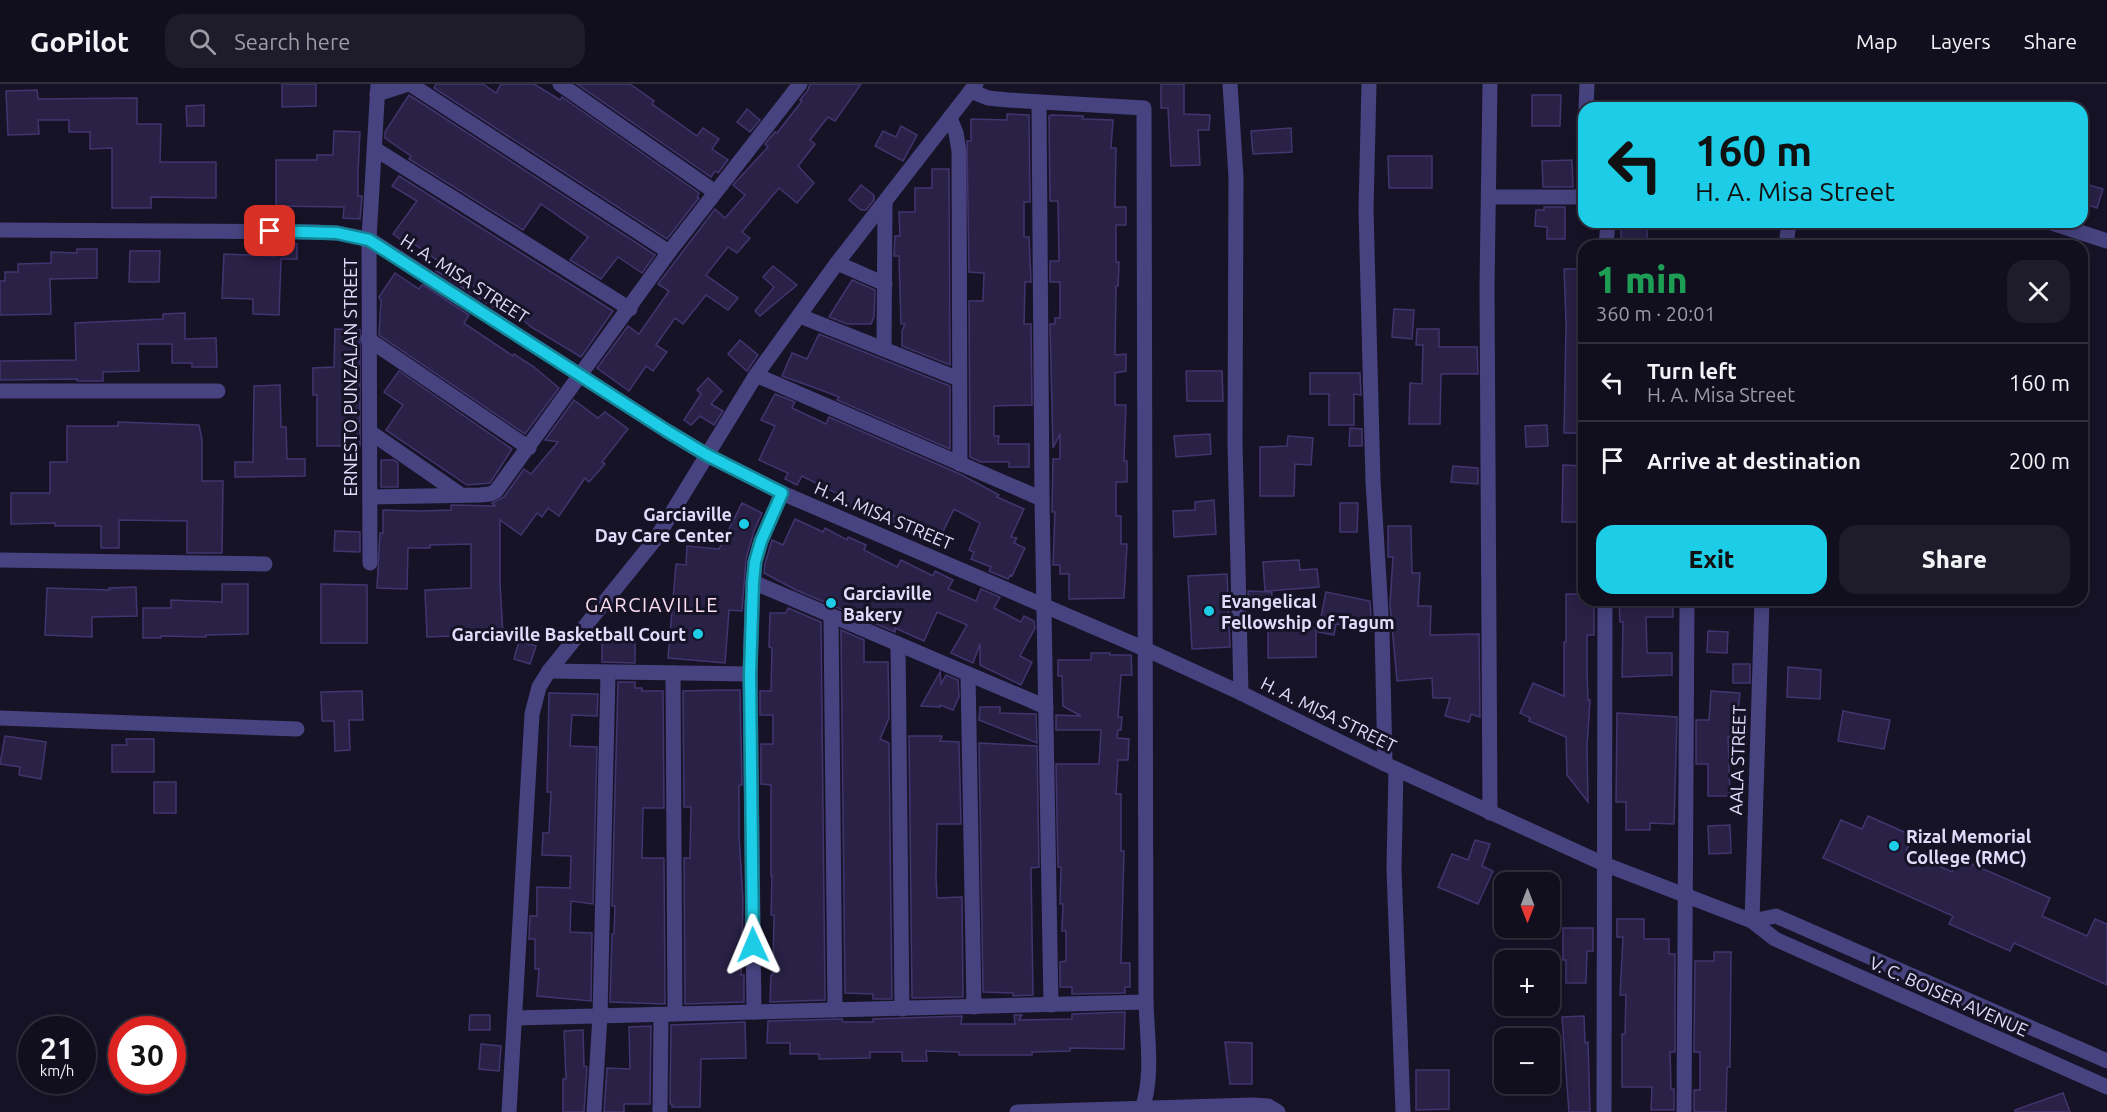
<!DOCTYPE html>
<html lang="en">
<head>
<meta charset="utf-8">
<style>
	:root { --surface:#110e1d; --page:#1e1c2a; --text:#f1f3f6; --muted:#9c9ca4; --line:#302e3b; --accent:#1dcde7 }
	body { margin:0; font-family:Ubuntu,sans-serif; background:var(--page); color:var(--text); height:100vh; display:flex; flex-direction:column; font-size:22px; white-space:nowrap }
	* { box-sizing:border-box; margin:0 }
	p { font-size:20px; color:var(--muted) }
	.icon { flex:none; width:33px; height:33px; fill:none; stroke:currentColor; stroke-width:2; stroke-linecap:round; stroke-linejoin:round }
	.map { position:relative; flex:1; overflow:hidden }
	.side { position:absolute; left:1578px; top:156px; width:510px; height:366px; display:flex; flex-direction:column; background:var(--surface); border-radius:18px; box-shadow:0 3px 15px #0003,0 0 0 2px var(--line) }
	.side>* { flex:none }
	.banner { position:absolute; left:1578px; top:18px; width:510px; height:126px; border-radius:18px; box-shadow:0 3px 15px #0003,0 0 0 2px var(--line); background:#1dcde7; color:#111; overflow:hidden }
	.needle { width:39px; rotate:180deg }
	.fabs { position:absolute; left:1494px; top:788px; display:grid; gap:12px }
	.fabs a { display:grid; place-items:center; width:66px; height:66px; border-radius:12px; background:var(--surface); box-shadow:0 3px 15px #0003,0 0 0 2px var(--line); font-size:30px }
	.speed { position:absolute; left:18px; top:932px; display:flex; gap:12px; font-size:30px; font-weight:700; text-align:center }
	.speed>* { display:grid; place-content:center; width:78px; height:78px; border-radius:50%; background:var(--surface); box-shadow:0 3px 15px #0003,0 0 0 2px var(--line); line-height:1 }
	.speed small { font-size:15px; font-weight:400 }
	.speed .limit { border:9px solid #d22; background:#fff; color:#111 }
	.pin { position:absolute; display:grid; place-items:center; width:51px; height:51px; color:#fff; margin:-26px; border-radius:12px; box-shadow:0 3px 9px #0006 }
	.me { position:absolute; width:66px; margin:-33px; rotate:359deg; stroke-linejoin:round; filter:drop-shadow(0 0 4px #0008) }
	.turn { display:flex; align-items:center; gap:21px; height:126px; padding:0 18px; font-size:27px }
	.turn .icon { width:78px; height:78px; stroke-width:2.5 }
	.turn b { display:block; font-size:42px; line-height:51px }
	.round { display:grid; place-items:center; flex:none; width:63px; height:63px; border-radius:18px; background:var(--page) }
	.headline { display:flex; align-items:center; justify-content:space-between; height:102px; padding:0 18px }
	h1 { font-size:36px; font-weight:800; line-height:45px; color:#1e9e55 }
	.button { display:flex; gap:12px; margin-top:auto; padding:12px 18px }
	.button a { flex:1; height:69px; border-radius:18px; background:var(--accent); color:#111; font-size:24px; font-weight:800; line-height:69px; text-align:center }
	.button a+a { background:var(--page); color:var(--text) }
	ul { padding:0; list-style:none }
	li { display:flex; align-items:center; gap:18px; height:78px; padding:0 18px; border-top:2px solid var(--line) }
	li div { flex:1 }
	li b { display:block; font-size:22px }
	li em { font-style:normal }
	header { display:flex; align-items:center; gap:36px; box-sizing:border-box; height:84px; padding:0 30px; background:var(--surface); border-bottom:2px solid var(--line) }
	header strong { font-size:28px }
	nav { display:flex; gap:33px; margin-inline-start:auto; font-size:21px }
	.search { width:420px; height:54px; background:var(--page); display:flex; align-items:center; gap:15px; box-sizing:border-box; padding:0 21px; border-radius:18px; color:var(--muted); font-size:22px }
	.map>svg:first-child { display:block }
</style>
</head>
<body>
<header>
<strong>GoPilot</strong>
<div class="search"><svg class="icon" aria-label="search" viewBox="0 0 24 24"><circle cx="10" cy="10" r="6"/><path d="M15 15l6 6"/></svg>Search here</div>
<nav><a>Map</a><a>Layers</a><a>Share</a></nav>
</header>
<div class="map">
<svg width="2107" height="1028" viewBox="0 0 2107 1028">
	<rect width="100%" height="100%" fill="#171327"/>
	<g fill="#292146" stroke="#42356f" stroke-width="1.5">
		<polygon points="282,0 316,0 316,22 282,23"/>
		<polygon points="436,0 483,0 496,9 501,0 534,0 560,16 562,13 699,109 697,113 699,114 667,155 434,4"/>
		<polygon points="577,0 630,0 654,17 652,20 697,52 703,44 719,55 712,65 728,76 718,89 715,87 711,93"/>
		<polygon points="810,0 861,0 835,37 828,33 810,56 815,60 798,82 814,99 797,119 779,104 742,148 750,154 737,169 728,163 706,191 738,214 728,226 706,211 683,240 675,234 656,261 667,268 653,287 646,282 629,307 597,284 628,242 639,250 669,207 658,200 715,125 725,134 745,111 733,101 768,63 765,60 775,48 777,49 802,17 800,16 808,6"/>
		<polygon points="1161,0 1184,0 1184,30 1210,31 1209,46 1198,46 1200,81 1171,82 1168,24 1161,24"/>
		<polygon points="37,6 38,15 137,14 137,40 161,40 160,78 216,78 216,114 151,113 151,124 112,124 112,64 90,65 90,48 69,48 69,36 38,36 39,50 8,51 6,7"/>
		<polygon points="409,11 655,171 642,189 618,173 601,195 570,176 588,153 541,120 523,146 409,75 411,72 385,54 385,48"/>
		<polygon points="1532,11 1561,11 1560,42 1532,42"/>
		<polygon points="204,21 204,42 187,42 186,22"/>
		<polygon points="747,25 760,36 750,48 737,38"/>
		<polygon points="1007,30 1029,31 1030,118 1024,118 1024,153 1029,153 1031,198 1025,198 1024,240 1031,240 1032,321 994,322 994,352 999,352 998,360 1029,360 1029,383 1009,383 1009,378 981,378 970,373 969,217 983,217 984,189 969,188 967,57 971,57 971,35 1007,36"/>
		<polygon points="1051,31 1083,32 1083,35 1113,36 1111,64 1116,64 1115,123 1126,123 1126,141 1116,141 1116,178 1119,178 1118,202 1116,202 1115,271 1126,270 1126,287 1115,289 1115,321 1126,321 1124,377 1127,377 1127,398 1116,398 1116,432 1121,432 1121,460 1127,460 1124,514 1069,515 1069,490 1060,490 1060,481 1053,481 1055,428 1052,428 1053,375 1060,375 1060,350 1053,364 1050,240 1055,240 1055,234 1060,234 1060,198 1050,198 1050,177 1059,177 1058,117 1050,117 1049,32"/>
		<polygon points="901,42 917,51 903,77 875,62 883,47 896,53"/>
		<polygon points="1291,44 1292,68 1253,70 1251,47"/>
		<polygon points="334,47 360,48 358,87 358,112 362,112 360,135 343,134 344,123 276,122 276,76 317,76 317,71 333,71"/>
		<polygon points="1388,72 1432,72 1432,104 1389,104"/>
		<polygon points="1572,76 1573,103 1543,103 1542,77"/>
		<polygon points="932,85 949,85 950,281 902,262 902,247 905,240 901,240 899,172 894,172 895,152 900,152 899,128 915,128 915,104 932,104"/>
		<polygon points="399,92 613,227 581,273 531,243 508,223 504,230 436,187 441,179 410,157 407,160 393,150 417,117 392,102"/>
		<polygon points="2082,99 2103,105 2097,124 2082,119"/>
		<polygon points="861,101 874,111 874,116 866,126 861,126 849,116"/>
		<polygon points="1544,123 1565,123 1565,155 1547,155 1547,143 1535,142 1536,126 1544,126"/>
		<rect x="1621" y="138" width="26" height="24"/>
		<polygon points="275,159 297,160 297,175 281,175 279,231 253,230 253,215 222,214 224,170 275,172"/>
		<polygon points="77,165 97,165 97,194 50,195 51,230 0,231 0,197 5,197 5,188 18,188 18,180 51,179 51,168 77,169"/>
		<polygon points="130,167 160,167 159,198 129,198"/>
		<polygon points="773,182 797,201 760,232 755,227 774,203 763,193"/>
		<polygon points="1564,185 1584,185 1584,349 1564,349 1566,239"/>
		<polygon points="395,189 419,205 422,201 425,202 469,231 464,239 513,272 514,270 534,283 559,304 525,350 379,251 381,217 379,213"/>
		<polygon points="852,196 875,206 874,233 871,240 847,240 829,233"/>
		<polygon points="1394,225 1414,226 1412,255 1392,253"/>
		<polygon points="185,229 185,255 216,254 217,283 192,283 192,279 172,279 172,260 138,260 139,287 103,288 103,297 77,297 77,295 0,296 0,277 76,276 75,239 163,235 163,230"/>
		<polygon points="335,245 360,246 360,362 317,362 317,311 313,311 313,284 334,283"/>
		<polygon points="1417,245 1439,245 1439,263 1477,263 1478,290 1441,290 1440,340 1409,340 1410,299 1422,300 1423,261 1416,261"/>
		<polygon points="819,250 950,302 950,365 837,316 839,313 821,306 782,292 792,269 807,275"/>
		<polygon points="740,256 758,271 747,287 728,270"/>
		<polygon points="399,287 512,365 490,399 467,401 386,346 403,321 384,308"/>
		<polygon points="1186,287 1222,287 1223,317 1187,317"/>
		<polygon points="1310,289 1360,289 1361,311 1354,310 1354,341 1329,341 1329,310 1310,310"/>
		<polygon points="708,294 722,307 711,320 723,327 714,341 700,332 691,341 684,336 701,310 697,306"/>
		<polygon points="280,301 281,343 286,343 287,375 305,375 305,392 235,393 235,378 253,378 254,302"/>
		<polygon points="775,310 795,318 792,324 826,340 829,333 960,390 999,411 997,413 1024,425 1011,453 1017,454 1014,459 1025,464 1012,492 1010,491 1008,495 989,487 991,483 971,475 974,468 969,466 980,439 954,425 937,460 891,437 894,431 857,415 854,424 835,416 838,410 802,392 797,401 785,395 788,389 759,376 775,342 761,336"/>
		<polygon points="574,316 598,334 605,328 628,345 602,378 605,380 589,398 585,394 559,432 548,424 542,433 537,429 521,451 500,436 500,500 503,550 427,553 425,506 471,504 471,460 430,461 430,464 408,464 407,505 377,504 380,449 383,449 383,426 422,427 451,426 451,421 495,422 492,419 504,413 524,385 531,390 558,358 545,356"/>
		<polygon points="118,338 199,341 202,356 202,397 223,397 222,469 187,469 187,437 119,436 119,464 101,464 101,442 55,442 55,439 11,440 11,409 50,409 50,378 67,378 67,342 118,342"/>
		<polygon points="1547,341 1548,362 1526,363 1525,342"/>
		<polygon points="1350,344 1362,345 1362,362 1349,362"/>
		<polygon points="1210,350 1211,370 1176,373 1174,352"/>
		<polygon points="1288,352 1313,354 1311,381 1295,380 1294,412 1260,412 1260,363 1287,362"/>
		<polygon points="381,376 394,376 398,379 398,403 381,403"/>
		<polygon points="1563,381 1584,382 1584,438 1562,438"/>
		<polygon points="1453,382 1478,384 1478,400 1451,398"/>
		<polygon points="1214,416 1216,450 1174,453 1173,427 1195,426 1195,418"/>
		<polygon points="742,419 762,429 754,447 746,475 742,527 729,526 725,579 668,574 676,480 686,481 687,462 719,465"/>
		<polygon points="1340,419 1358,419 1357,448 1340,448"/>
		<polygon points="795,435 823,448 825,444 847,456 848,453 866,461 864,466 897,483 901,476 933,492 935,487 953,496 948,505 976,517 981,505 1000,513 994,524 1021,538 1024,532 1034,537 1035,544 1020,572 1032,578 1021,601 980,581 980,560 973,579 951,569 967,541 937,528 924,557 895,544 895,548 796,506 764,489 765,480 772,456 783,461"/>
		<polygon points="1388,442 1411,442 1412,489 1420,489 1418,522 1431,522 1430,551 1479,550 1480,633 1471,630 1469,638 1445,632 1450,614 1433,614 1432,594 1397,597 1390,520 1393,473 1388,473"/>
		<polygon points="335,447 360,448 360,468 334,467"/>
		<polygon points="1299,476 1300,486 1317,485 1319,503 1265,507 1263,478"/>
		<polygon points="1227,490 1230,563 1192,565 1188,492"/>
		<polygon points="222,500 248,500 248,550 206,551 206,553 161,552 161,554 143,554 143,524 171,524 171,516 222,518"/>
		<polygon points="321,500 367,501 367,559 321,559"/>
		<polygon points="136,503 137,532 92,533 92,553 45,551 47,504 110,506 109,504"/>
		<polygon points="1248,507 1272,508 1270,527 1249,525"/>
		<polygon points="1326,508 1370,517 1372,547 1336,540 1334,551 1318,548"/>
		<polygon points="1566,510 1584,510 1584,516 1594,516 1594,551 1587,551 1587,587 1588,616 1590,616 1587,663 1588,718 1567,691 1566,653 1529,637 1530,634 1520,629 1533,599 1564,612 1564,558 1566,558"/>
		<polygon points="1619,516 1673,516 1673,533 1646,533 1647,569 1672,569 1672,591 1622,593 1623,538 1620,538"/>
		<polygon points="788,524 821,538 825,916 770,918 771,891 773,891 774,831 771,831 772,792 771,792 771,701 761,700 761,660 773,660 773,631 760,631 760,607 771,607 772,564 769,563 770,529 786,529"/>
		<polygon points="1268,538 1316,538 1316,573 1268,574"/>
		<polygon points="841,546 864,556 864,578 888,578 889,634 880,655 889,659 892,915 873,915 873,910 845,909"/>
		<polygon points="1708,547 1728,548 1727,569 1707,568"/>
		<polygon points="519,557 536,562 530,580 514,575"/>
		<polygon points="602,558 635,559 635,579 602,578"/>
		<polygon points="1091,569 1110,569 1110,571 1131,571 1132,591 1121,591 1118,633 1122,633 1121,646 1118,646 1117,654 1129,655 1128,676 1118,676 1116,710 1121,710 1121,767 1124,767 1121,879 1130,879 1130,903 1125,903 1125,909 1072,910 1072,903 1060,903 1060,878 1066,877 1066,847 1062,847 1063,820 1060,820 1061,783 1058,783 1056,680 1099,680 1101,646 1056,646 1056,631 1081,632 1063,622 1062,592 1058,592 1058,576 1091,576"/>
		<rect x="1733" y="580" width="17" height="19"/>
		<polygon points="1788,583 1821,586 1820,615 1787,613"/>
		<polygon points="940,588 941,600 946,591 958,596 959,613 953,626 940,621 940,623 921,622"/>
		<polygon points="618,598 635,598 635,604 642,604 642,607 663,607 664,724 643,724 642,774 664,774 665,920 610,918 612,850 614,850 615,822 612,822"/>
		<polygon points="720,606 740,606 742,701 739,701 739,752 743,817 741,891 744,891 744,918 685,920 684,774 690,774 691,723 684,723 683,607"/>
		<polygon points="362,607 363,636 349,636 350,666 335,667 334,637 322,637 321,608"/>
		<polygon points="1711,607 1740,609 1738,627 1731,627 1731,653 1728,653 1730,712 1708,712 1708,680 1696,680 1696,636 1709,636"/>
		<polygon points="549,609 598,610 597,632 572,631 570,662 597,663 593,820 571,817 570,848 592,849 591,917 537,912 539,885 535,885 535,855 529,855 530,832 537,832 537,803 570,804 571,772 542,771 543,749 549,749 551,708 547,708"/>
		<polygon points="980,623 1000,623 1000,629 1036,630 1037,659 979,636"/>
		<polygon points="1843,627 1890,636 1884,665 1838,657"/>
		<polygon points="1617,629 1677,633 1674,740 1650,739 1650,746 1626,746 1626,718 1616,718"/>
		<polygon points="5,652 46,658 41,695 19,691 20,683 0,680"/>
		<polygon points="909,652 942,652 940,657 959,658 961,740 937,740 936,793 937,814 962,813 963,913 912,914"/>
		<polygon points="126,655 154,655 154,688 112,688 112,661 127,661"/>
		<polygon points="979,659 1037,662 1039,783 1031,784 1033,911 1013,912 1013,909 983,908"/>
		<rect x="154" y="698" width="22" height="31"/>
		<polygon points="1868,732 1913,752 1906,767 1952,788 1958,774 2050,814 2042,832 2087,852 2095,835 2107,840 2107,901 2014,859 2010,867 1949,840 1953,832 1823,774 1841,736 1862,745"/>
		<polygon points="1730,741 1731,769 1709,770 1708,742"/>
		<polygon points="1475,756 1490,760 1482,782 1493,787 1478,820 1438,803 1452,770 1468,776"/>
		<polygon points="1617,835 1644,835 1644,855 1669,855 1669,870 1675,870 1675,968 1670,968 1671,1005 1674,1005 1674,1026 1651,1026 1652,1003 1622,1003 1622,950 1625,950 1626,911 1620,911 1623,853 1617,853"/>
		<polygon points="1563,844 1593,844 1593,867 1587,867 1586,899 1566,899 1566,876 1563,876"/>
		<polygon points="1714,868 1731,868 1730,983 1727,983 1726,1028 1697,1028 1694,1027 1694,1006 1700,1006 1700,968 1694,968 1695,877 1714,877"/>
		<polygon points="1125,928 1124,965 1070,964 1070,967 1032,968 1032,971 959,971 959,968 926,967 927,977 902,977 902,968 870,968 870,974 819,975 819,970 790,970 790,959 767,959 768,937 842,935 843,938 873,938 873,935 962,932 961,940 1015,940 1014,931 1022,931 1019,936 1072,935 1072,930"/>
		<polygon points="470,931 490,931 490,946 469,946"/>
		<polygon points="1584,932 1585,959 1588,958 1590,1028 1569,1028 1562,933"/>
		<polygon points="745,938 746,974 701,975 700,1023 672,1023 672,1020 670,1020 671,941"/>
		<polygon points="651,942 650,1020 624,1020 624,1028 604,1028 607,984 630,985 629,943"/>
		<polygon points="583,946 584,982 587,983 584,1028 563,1028 563,995 566,995 564,947"/>
		<polygon points="1225,958 1252,959 1252,1000 1230,1000"/>
		<polygon points="481,960 501,962 499,987 479,985"/>
		<polygon points="1416,986 1449,986 1449,1025 1416,1026"/>
		<polygon points="2063,1009 2070,1028 2015,1028 2015,1026"/>
	</g>
	<g fill="none" stroke-linecap="round" stroke-linejoin="round">
		<g stroke="#474380" stroke-width="15">
			<polyline points="410,0 669,168"/>
			<polyline points="560,0 715,108"/>
			<polyline points="1230,0 1236,93 1235,359 1241,609"/>
			<polyline points="1369,0 1366,125 1373,397 1382,546 1385,680"/>
			<path d="M971,7L988,14L1008,16L1144,24L1146,918C1147,954 1154,994 1141,1028"/>
			<polyline points="377,10 408,0"/>
			<polyline points="1039,18 1042,415 1051,921"/>
			<polyline points="1586,24 1587,0"/>
			<polyline points="950,34 956,49 959,67 960,380"/>
			<polyline points="375,65 630,225"/>
			<polyline points="1489,113 1584,113"/>
			<polyline points="1583,113 1584,89"/>
			<polyline points="2049,138 2107,157"/>
			<polyline points="1606,162 1608,138"/>
			<polyline points="1786,162 1789,138"/>
			<polyline points="837,179 885,200"/>
			<polyline points="800,232 959,295"/>
			<polyline points="368,255 529,364"/>
			<polyline points="884,265 885,120"/>
			<polyline points="756,291 1042,415"/>
			<polyline points="0,307 218,307"/>
			<polyline points="370,348 461,411"/>
			<polyline points="370,413 480,411 490,410 496,407 669,168 800,0"/>
			<polyline points="0,476 265,480"/>
			<polyline points="370,479 369,155 378,0"/>
			<polyline points="753,498 1046,623"/>
			<polyline points="831,532 835,926"/>
			<polyline points="898,560 902,925"/>
			<polyline points="549,587 750,590"/>
			<polyline points="673,589 675,930"/>
			<polyline points="968,590 974,923"/>
			<polyline points="0,634 297,645"/>
			<polyline points="1396,685 1394,785 1403,1028"/>
			<polyline points="1490,729 1487,202 1490,0"/>
			<polyline points="1752,837 1762,516"/>
			<polyline points="754,928 750,590 752,519 755,478 761,457 782,409"/>
			<polyline points="515,934 1146,918"/>
			<polyline points="594,1028 600,932 608,590"/>
			<polyline points="660,1028 661,931"/>
			<polyline points="1017,1028 1253,1021 1268,1022 1278,1028"/>
			<polyline points="1604,1028 1605,516"/>
			<polyline points="1684,1028 1687,516"/>
		</g>
		<g stroke="#474380" stroke-width="15">
			<polyline points="0,146 316,148 337,149 369,155 667,347 707,371 782,409 1145,565 1241,609 1385,680 1604,780 1752,837 1775,855 2107,1003"/>
			<polyline points="1752,837 1776,832 2107,977"/>
			<polyline points="509,1028 532,630 539,603 549,587 657,453 756,291 782,255 837,179 976,0"/>
		</g>
	</g>
	<g fill="none" stroke-linecap="round" stroke-linejoin="round">
		<defs>
			<polyline id="route" points="270,147 337,149 369,156 667,347 707,371 782,409 761,457 755,478 753,498 750,590 753,861"/>
		</defs>
		<use href="#route" stroke="#138596" stroke-width="15"/>
		<use href="#route" stroke="#1dcde7" stroke-width="10"/>
	</g>
	<g fill="#1dcde7" stroke="#171327" stroke-width="2">
		<circle cx="744" cy="440" r="6"/>
		<circle cx="831" cy="519" r="6"/>
		<circle cx="1209" cy="527" r="6"/>
		<circle cx="698" cy="550" r="6"/>
		<circle cx="1894" cy="762" r="6"/>
	</g>
	<g text-anchor="middle" dominant-baseline="central" stroke-width="6" stroke-linejoin="round" paint-order="stroke">
		<g font-size="18" fill="#e0dcfb" stroke="#171327">
			<text transform="translate(465 194) rotate(33)">H. A. MISA STREET</text>
			<text transform="translate(350 293) rotate(-90)">ERNESTO PUNZALAN STREET</text>
			<text transform="translate(884 431) rotate(23)">H. A. MISA STREET</text>
			<text transform="translate(1329 630) rotate(26)">H. A. MISA STREET</text>
			<text transform="translate(1737 676) rotate(-88)">AALA STREET</text>
			<text transform="translate(1949 912) rotate(24)">V. C. BOISER AVENUE</text>
		</g>
		<g font-size="18" font-weight="bold" fill="#e0dcfb" stroke="#171327" text-anchor="start">
			<text x="732" y="430" text-anchor="end">Garciaville<tspan x="732" dy="21">Day Care Center</tspan></text>
			<text x="843" y="509">Garciaville<tspan x="843" dy="21">Bakery</tspan></text>
			<text x="1221" y="517">Evangelical<tspan x="1221" dy="21">Fellowship of Tagum</tspan></text>
			<text x="686" y="550" text-anchor="end">Garciaville Basketball Court</text>
			<text x="1906" y="752">Rizal Memorial<tspan x="1906" dy="21">College (RMC)</tspan></text>
		</g>
		<g font-size="20" letter-spacing="1.5" fill="#fbdef0" stroke="#171327">
			<text x="652" y="520">GARCIAVILLE</text>
		</g>
	</g>
</svg>
<div class="fabs">
<a><svg class="needle" viewBox="-14 -14 28 28"><path d="M0-13l5 13h-10z" fill="#e53935"/><path d="M0 13l5-13h-10z" fill="#9c9ca4"/></svg></a>
<a>+</a>
<a>−</a>
</div>
<div class="speed"><div>21<small>km/h</small></div><div class="limit">30</div></div>
<div class="pin" style="left:270px;top:147px;background:#d93025"><svg class="icon" aria-label="arrive" viewBox="0 0 24 24"><path d="M6 21V4h12l-3 4 3 4H6"/></svg></div>
<svg class="me" style="left:753px;top:861px" viewBox="-20 -20 40 40"><path d="M0-17L14 15 0 8-14 15z" fill="#1dcde7" stroke="#fff" stroke-width="4"/></svg>
<div class="banner">
<div class="turn"><svg class="icon" aria-label="left" viewBox="0 0 24 24"><path d="M17 20v-9H6M10 6l-5 5 5 5"/></svg><div><b>160 m</b>H. A. Misa Street</div></div>
</div>
<section class="side">
<div class="headline"><div><h1>1 min</h1><p>360 m · 20:01</p></div><a class="round"><svg class="icon" aria-label="close" viewBox="0 0 24 24"><path d="M6 6l12 12M18 6L6 18"/></svg></a></div>
<ul>
<li><svg class="icon" aria-label="left" viewBox="0 0 24 24"><path d="M17 20v-9H6M10 6l-5 5 5 5"/></svg><div><b>Turn left</b><p>H. A. Misa Street</p></div><em>160 m</em></li>
<li><svg class="icon" aria-label="arrive" viewBox="0 0 24 24"><path d="M6 21V4h12l-3 4 3 4H6"/></svg><div><b>Arrive at destination</b></div><em>200 m</em></li>
</ul>
<div class="button"><a>Exit</a><a>Share</a></div>
</section>
</div>
</body>
</html>
